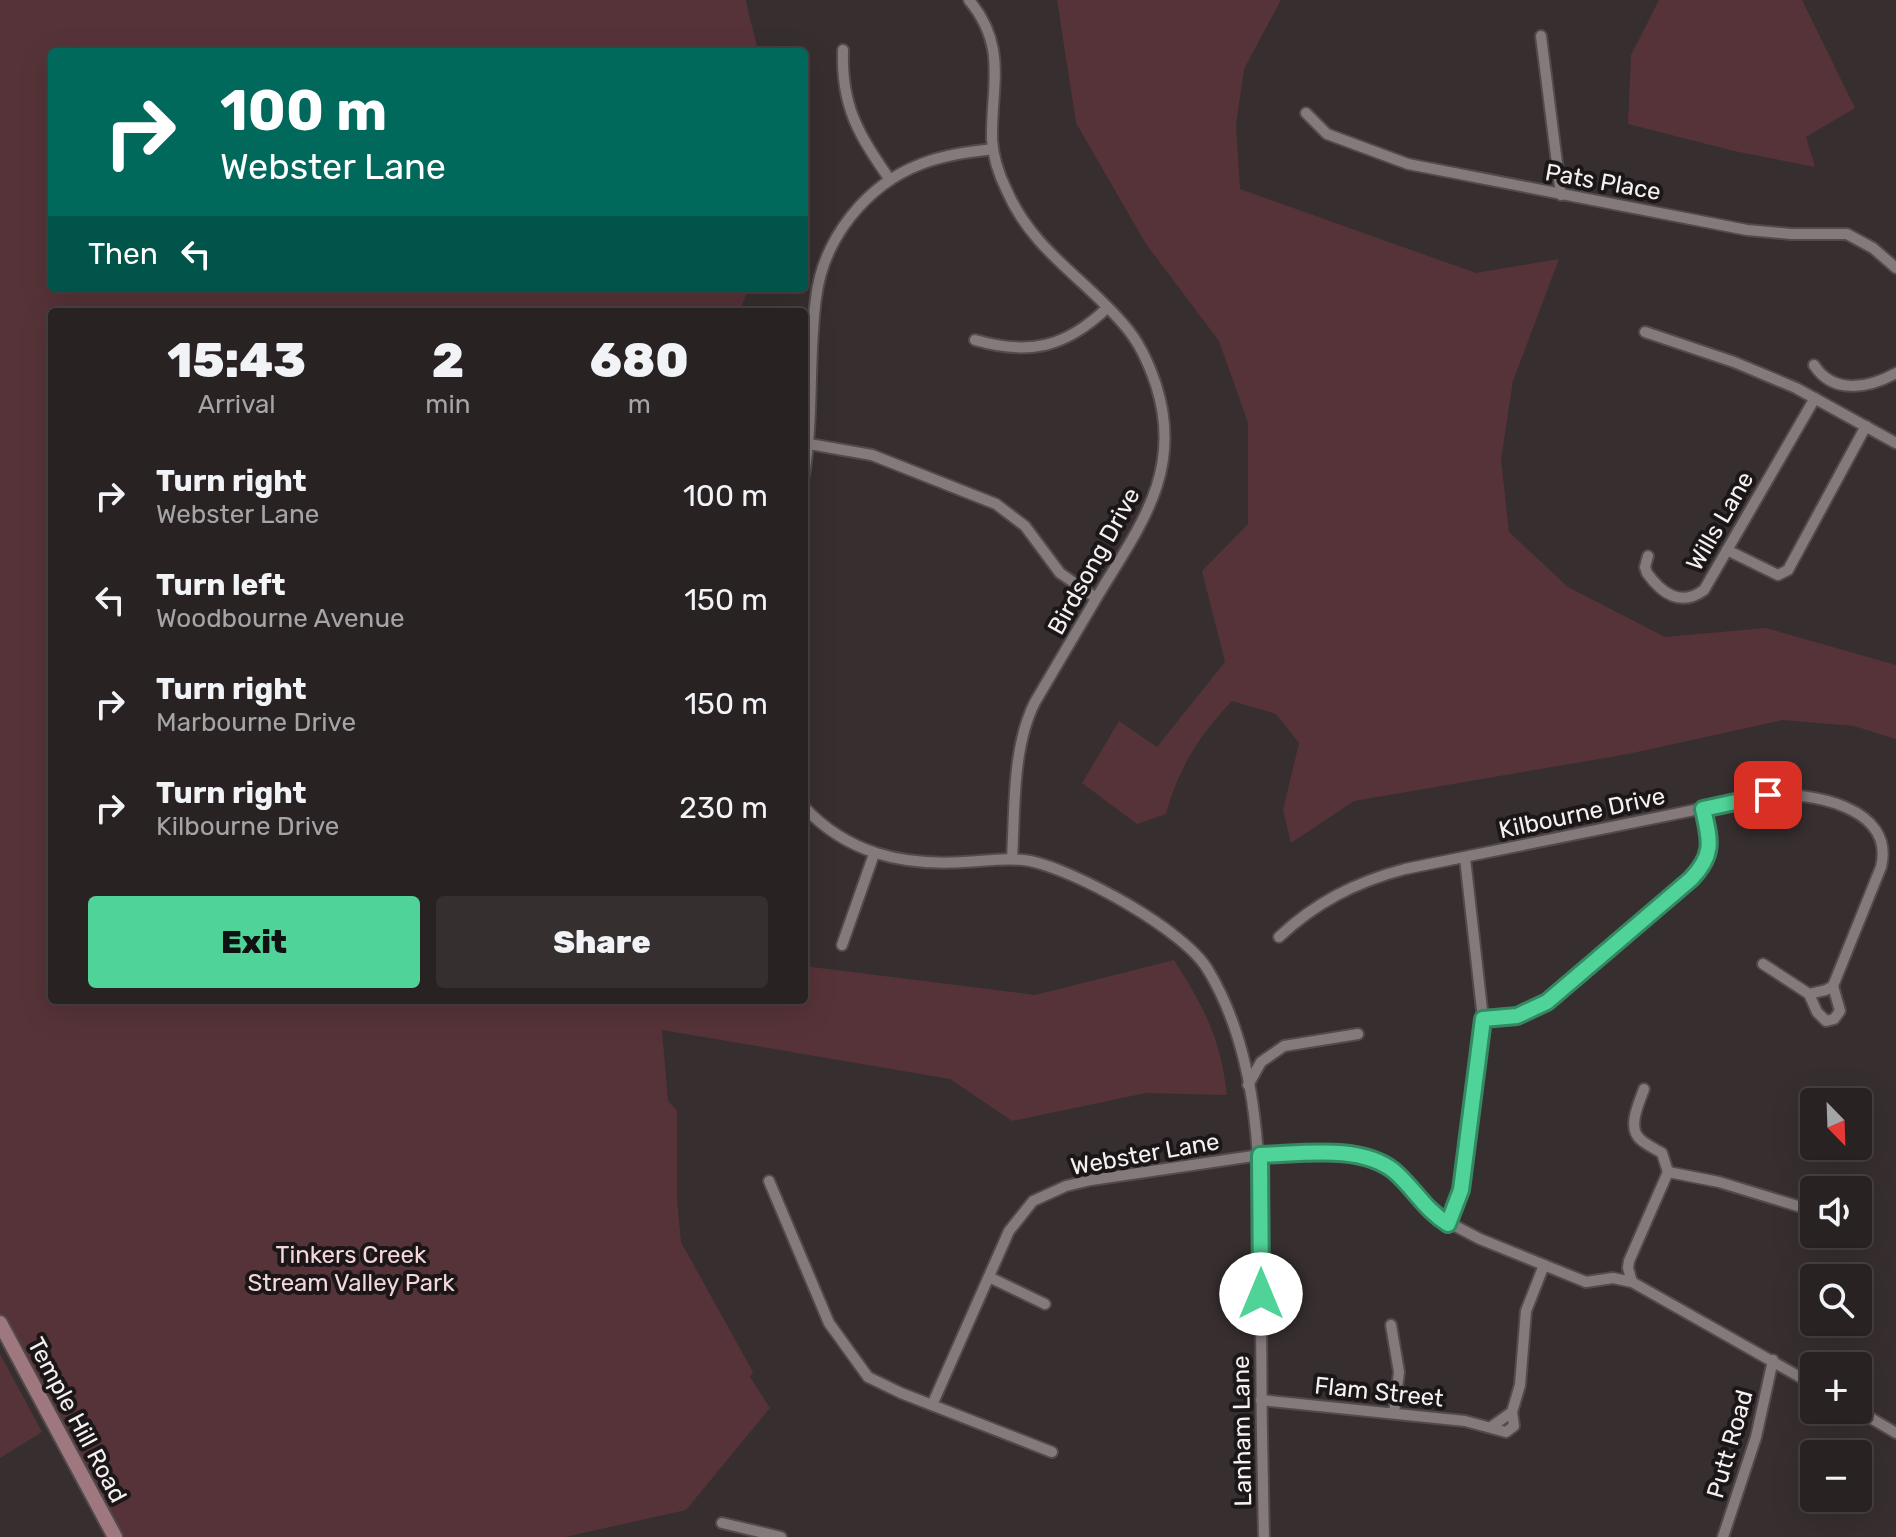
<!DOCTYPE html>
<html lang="en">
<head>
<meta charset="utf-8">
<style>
	:root { --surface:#292223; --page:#352f30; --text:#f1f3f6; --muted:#a5a4a6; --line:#453f41; --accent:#50d398 }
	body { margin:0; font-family:Rubik,sans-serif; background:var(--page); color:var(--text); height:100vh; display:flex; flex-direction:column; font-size:30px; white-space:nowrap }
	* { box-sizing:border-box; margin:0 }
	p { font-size:26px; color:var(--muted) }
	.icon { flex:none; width:44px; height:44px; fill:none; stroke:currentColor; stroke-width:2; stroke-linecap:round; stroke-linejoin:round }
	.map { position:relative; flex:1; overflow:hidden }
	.sheet { position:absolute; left:48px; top:308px; width:760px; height:696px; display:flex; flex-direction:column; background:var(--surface); border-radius:8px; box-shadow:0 8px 32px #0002,0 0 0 2px var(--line) }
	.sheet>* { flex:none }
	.hud { position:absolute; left:48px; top:48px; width:760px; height:244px; border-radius:8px; box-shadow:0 8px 32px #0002,0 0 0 2px var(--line); background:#00695c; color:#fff; overflow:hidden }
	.needle { width:52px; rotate:157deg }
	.buttons { position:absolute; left:1800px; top:1088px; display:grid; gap:16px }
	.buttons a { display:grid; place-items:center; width:72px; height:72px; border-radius:8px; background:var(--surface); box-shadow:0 8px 32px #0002,0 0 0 2px var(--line); font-size:40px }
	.pin { position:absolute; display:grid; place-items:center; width:68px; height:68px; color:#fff; margin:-34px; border-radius:16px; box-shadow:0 4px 12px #0006 }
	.me { position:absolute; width:88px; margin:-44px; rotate:0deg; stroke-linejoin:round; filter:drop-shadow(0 0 6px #0008) }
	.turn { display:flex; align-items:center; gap:28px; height:168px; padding:0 40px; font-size:36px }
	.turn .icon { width:104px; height:104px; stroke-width:2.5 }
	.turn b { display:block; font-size:56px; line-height:68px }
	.then { display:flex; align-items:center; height:76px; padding:0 40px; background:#0003; gap:16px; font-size:30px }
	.eta { display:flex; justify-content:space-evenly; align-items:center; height:136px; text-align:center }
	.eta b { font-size:48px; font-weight:800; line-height:56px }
	.primary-button { display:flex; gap:16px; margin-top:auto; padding:16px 40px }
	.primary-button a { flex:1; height:92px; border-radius:8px; background:var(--accent); color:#111; font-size:32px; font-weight:800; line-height:92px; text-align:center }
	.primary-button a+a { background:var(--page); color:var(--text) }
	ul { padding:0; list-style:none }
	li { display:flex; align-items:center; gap:24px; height:104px; padding:0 40px }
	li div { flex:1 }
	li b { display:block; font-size:30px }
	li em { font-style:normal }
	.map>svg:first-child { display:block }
</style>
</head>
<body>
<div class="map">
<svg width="1896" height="1537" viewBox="0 0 1896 1537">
	<rect width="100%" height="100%" fill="#372e2f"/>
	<g fill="#563338">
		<path d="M0,0H746C749,18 755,34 758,52H52V288H749L739,312H52V1000H804V966L1035,995L1174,960C1205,1009 1220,1037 1227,1095L1146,1093L1012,1121L950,1079L662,1030L668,1101L677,1111V1199L681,1242L753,1372L750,1377L770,1408L686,1510L565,1537H117L0,1318Z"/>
		<path d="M1057,0H1281L1244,69L1236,125L1240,189L1476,273L1559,259L1513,381L1501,459L1509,532L1568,587L1665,637L1766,628L1896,665V739L1854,726L1783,720L1628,754L1354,801L1291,843L1283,810L1299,743L1276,714L1232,701C1199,735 1178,769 1166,814L1137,824L1082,783L1119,721L1157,747L1225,662L1202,571L1248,524V423L1219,341L1146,244L1076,123Z"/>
		<polygon points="1659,0 1802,0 1855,108 1806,137 1815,167 1734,151 1628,124 1631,55"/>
		<polygon points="0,1354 42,1432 0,1458"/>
	</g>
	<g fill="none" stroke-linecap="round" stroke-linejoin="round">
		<defs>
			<g id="street">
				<path d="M969,0C1008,47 991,85 992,139C993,157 999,175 1007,191C1033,251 1085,278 1125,326C1140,343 1149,364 1156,385C1184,472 1139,527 1097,597C1076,632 1056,667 1035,702C1012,747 1015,809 1012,859"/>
				<polyline points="1541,36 1561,195"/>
				<path d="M843,50C841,107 859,135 890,180"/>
				<polyline points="1306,113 1327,134 1408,164 1747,230 1791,234 1847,234 1873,248 1896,268"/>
				<polyline points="1645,332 1734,362 1796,388 1896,443"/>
				<path d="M975,340C1030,356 1066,347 1107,308"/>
				<path d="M1814,365C1833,395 1869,388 1896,373"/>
				<polyline points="809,444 872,455 996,504 1025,526 1060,573 1096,598"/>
				<path d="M804,475C814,416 808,357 816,298C823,239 866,185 921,164C944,155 968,152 993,149"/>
				<polyline points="1727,550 1778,575 1788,570 1866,426"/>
				<path d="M1648,556L1645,567L1647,573C1662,594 1681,607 1704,590L1815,398"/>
				<path d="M804,807C847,853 902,866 964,862C986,861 1008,857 1030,861C1075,870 1185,930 1208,970C1267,1067 1260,1198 1261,1307C1261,1384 1262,1460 1264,1537"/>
				<path d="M1279,937C1316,902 1356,882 1405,869L1768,795C1808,792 1896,806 1881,867L1833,986L1826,990L1809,994"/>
				<polyline points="842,945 874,854"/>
				<polyline points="1763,964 1809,994 1817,1012 1826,1021 1834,1019 1840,1011 1833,986"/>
				<path d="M1483,1019L1517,1016L1547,1002L1691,879C1715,855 1710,840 1703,809"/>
				<polyline points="1248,1085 1261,1062 1284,1046 1358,1034"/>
				<polyline points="1668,1172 1719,1182 1814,1211"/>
				<polyline points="769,1181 829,1323 868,1377 901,1393 1052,1452"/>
				<polyline points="1448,1224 1461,1190 1483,1019 1465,858"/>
				<polyline points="989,1277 1045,1304"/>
				<path d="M1632,1282L1628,1268L1629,1261L1668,1172L1662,1153C1656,1149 1646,1145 1640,1139C1627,1127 1639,1103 1644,1089"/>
				<polyline points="1391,1325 1399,1372 1394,1413"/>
				<polyline points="1261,1400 1465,1421 1506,1432 1514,1426 1512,1412"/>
				<polyline points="932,1405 1009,1231 1033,1201 1066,1186 1091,1180 1260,1155 1335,1154 1365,1158 1394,1171 1424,1206 1438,1217 1480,1239 1586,1282 1613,1278 1632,1282 1814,1385"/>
				<polyline points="1857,1410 1896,1433"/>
				<polyline points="1491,1427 1512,1412 1520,1385 1526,1311 1544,1265"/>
				<polyline points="722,1523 781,1537"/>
				<polyline points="1723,1537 1756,1437 1773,1360"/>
			</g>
			<polyline id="secondary" points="0,1323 115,1537"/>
		</defs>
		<use href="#street" stroke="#524a4b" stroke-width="14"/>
		<use href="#secondary" stroke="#524a4b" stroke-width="18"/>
		<use href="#street" stroke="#847a7b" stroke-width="10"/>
		<use href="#secondary" stroke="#9e787e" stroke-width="14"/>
	</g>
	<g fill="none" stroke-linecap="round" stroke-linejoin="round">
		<defs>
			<path id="route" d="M1261,1294L1260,1155C1301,1154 1360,1144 1394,1171C1414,1188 1424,1209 1448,1224L1461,1190L1483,1019L1517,1016L1547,1002L1691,879C1715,854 1710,840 1703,809L1768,795"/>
		</defs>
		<use href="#route" stroke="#348963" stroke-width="20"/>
		<use href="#route" stroke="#50d398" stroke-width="14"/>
	</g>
	<g text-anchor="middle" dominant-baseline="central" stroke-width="8" stroke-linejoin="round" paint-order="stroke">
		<g font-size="24" fill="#f6f0f0" stroke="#1b1718">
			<text transform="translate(1603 182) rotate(10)">Pats Place</text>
			<text transform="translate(1720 521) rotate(-60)">Wills Lane</text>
			<text transform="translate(1094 561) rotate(-61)">Birdsong Drive</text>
			<text transform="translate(1582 813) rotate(-12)">Kilbourne Drive</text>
			<text transform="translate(1145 1154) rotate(-10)">Webster Lane</text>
			<text transform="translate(1379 1392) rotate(6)">Flam Street</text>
			<text transform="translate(77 1420) rotate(62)">Temple Hill Road</text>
			<text transform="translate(1242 1431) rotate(-91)">Lanham Lane</text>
			<text transform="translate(1730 1444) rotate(-74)">Putt Road</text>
		</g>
		<g font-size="24" fill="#f5d7da" stroke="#1b1718">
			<text x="351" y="1255">Tinkers Creek<tspan x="351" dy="28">Stream Valley Park</tspan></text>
		</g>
	</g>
</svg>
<div class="buttons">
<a><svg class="needle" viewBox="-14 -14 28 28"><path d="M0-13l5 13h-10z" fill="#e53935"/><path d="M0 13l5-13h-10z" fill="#a5a4a6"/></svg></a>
<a><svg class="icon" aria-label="sound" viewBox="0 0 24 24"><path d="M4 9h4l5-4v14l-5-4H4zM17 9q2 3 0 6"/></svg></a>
<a><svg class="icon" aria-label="search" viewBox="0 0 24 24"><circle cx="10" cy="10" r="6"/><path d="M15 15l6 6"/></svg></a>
<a>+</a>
<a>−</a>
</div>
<div class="pin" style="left:1768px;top:795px;background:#d93025"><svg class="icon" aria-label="arrive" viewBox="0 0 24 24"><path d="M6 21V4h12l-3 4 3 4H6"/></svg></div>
<svg class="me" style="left:1261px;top:1294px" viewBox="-20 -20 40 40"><circle r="19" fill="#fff"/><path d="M0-13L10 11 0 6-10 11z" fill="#50d398"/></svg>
<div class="hud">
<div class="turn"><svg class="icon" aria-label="right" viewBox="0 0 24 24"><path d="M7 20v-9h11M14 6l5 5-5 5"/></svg><div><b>100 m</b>Webster Lane</div></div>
<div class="then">Then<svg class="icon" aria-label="left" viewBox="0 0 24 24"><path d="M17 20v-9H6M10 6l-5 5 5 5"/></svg></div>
</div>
<section class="sheet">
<div class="eta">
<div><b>15:43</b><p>Arrival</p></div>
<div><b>2</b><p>min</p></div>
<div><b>680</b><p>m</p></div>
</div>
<ul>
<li><svg class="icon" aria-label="right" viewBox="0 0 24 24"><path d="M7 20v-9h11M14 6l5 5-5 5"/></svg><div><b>Turn right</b><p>Webster Lane</p></div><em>100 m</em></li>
<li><svg class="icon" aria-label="left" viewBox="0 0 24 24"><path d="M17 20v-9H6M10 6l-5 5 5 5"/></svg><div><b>Turn left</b><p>Woodbourne Avenue</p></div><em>150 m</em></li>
<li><svg class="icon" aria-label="right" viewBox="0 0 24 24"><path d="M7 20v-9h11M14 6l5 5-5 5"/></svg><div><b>Turn right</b><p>Marbourne Drive</p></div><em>150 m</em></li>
<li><svg class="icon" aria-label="right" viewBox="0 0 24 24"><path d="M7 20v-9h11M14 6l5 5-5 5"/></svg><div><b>Turn right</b><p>Kilbourne Drive</p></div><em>230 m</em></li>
</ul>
<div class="primary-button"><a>Exit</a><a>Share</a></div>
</section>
</div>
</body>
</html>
